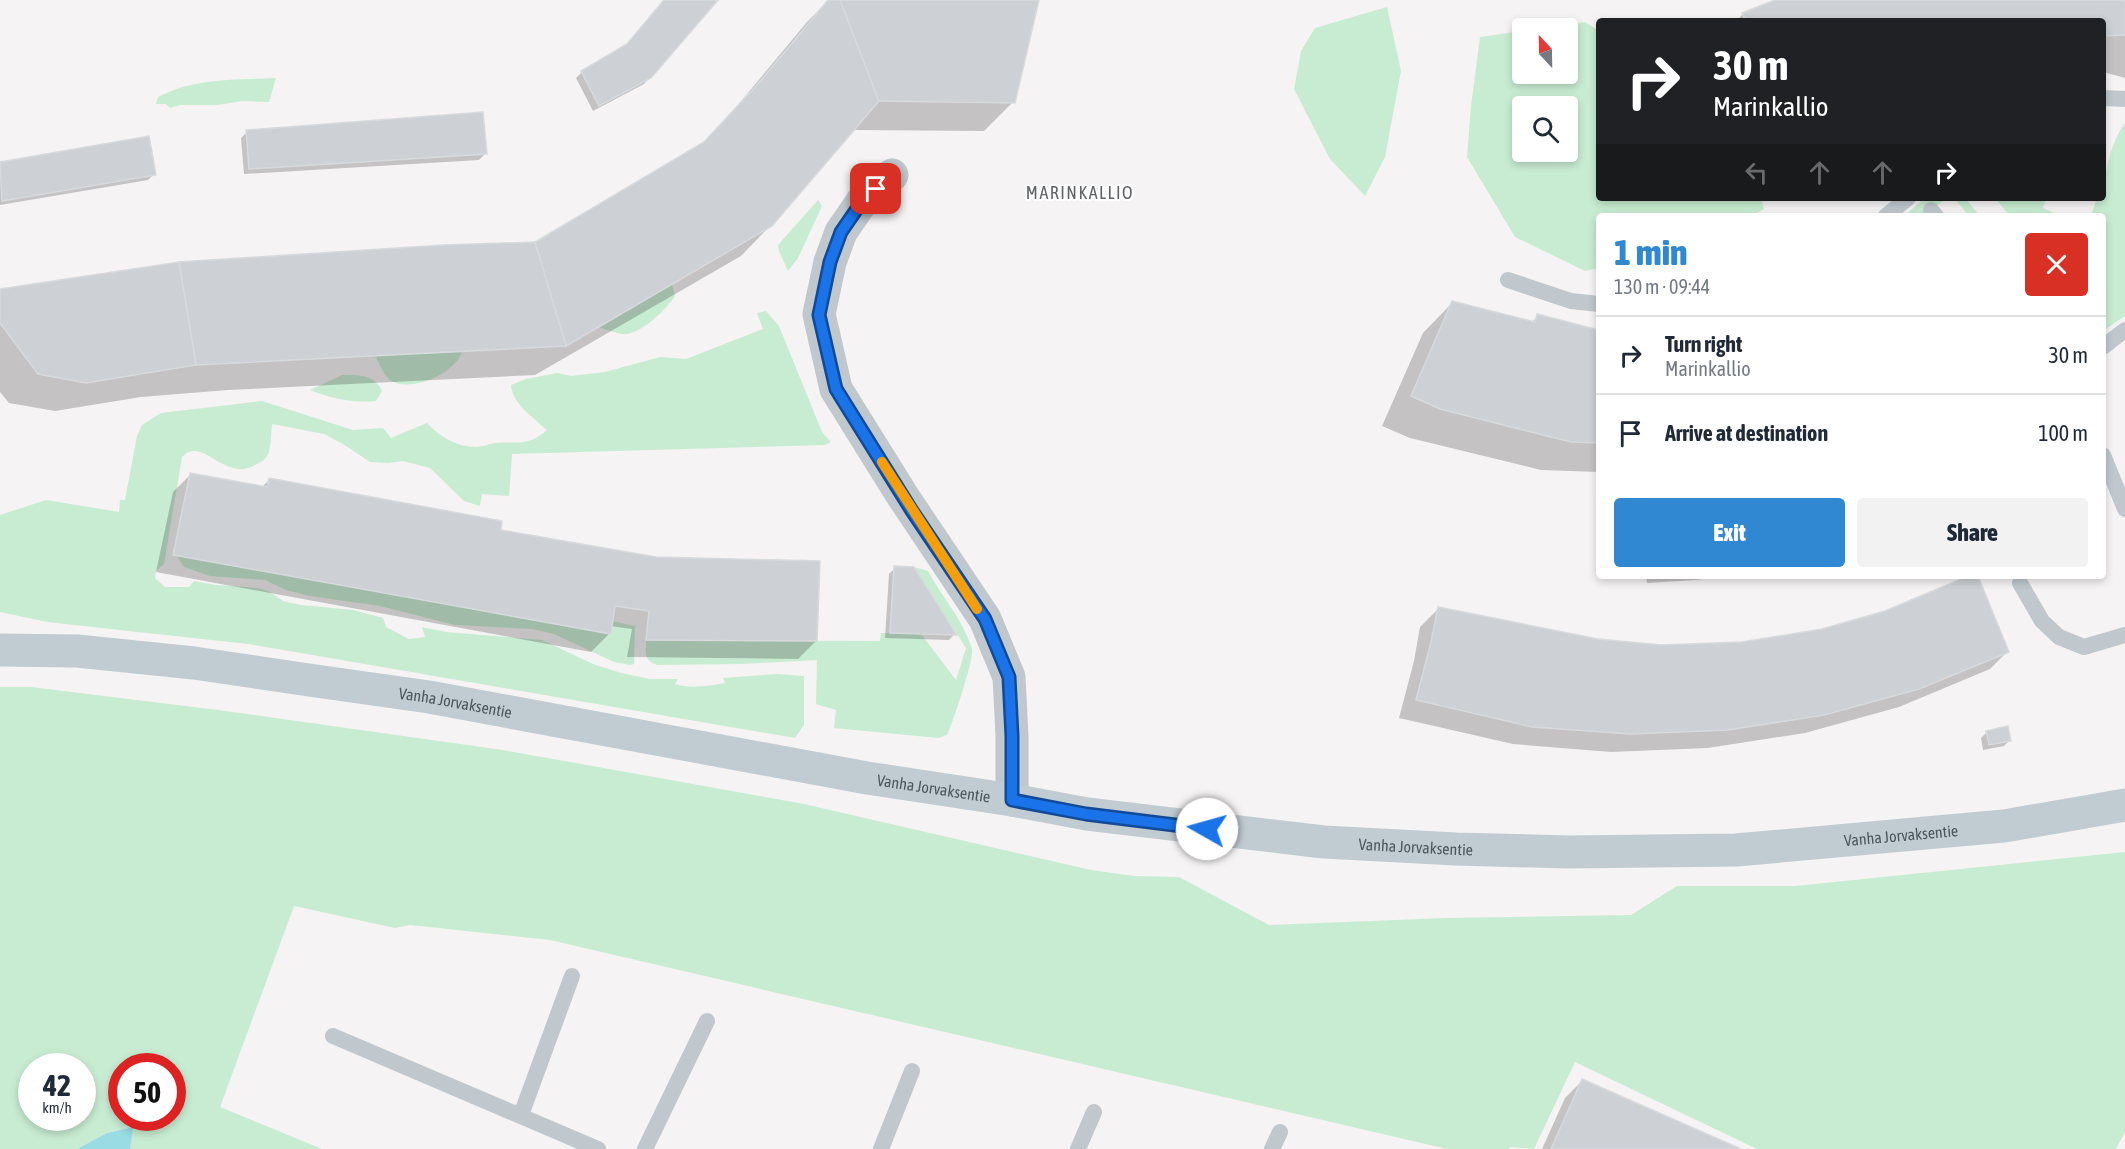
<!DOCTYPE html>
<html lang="en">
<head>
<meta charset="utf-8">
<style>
	:root { --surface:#fff; --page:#f2f2f3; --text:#1f2937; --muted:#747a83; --line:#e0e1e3; --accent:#3087d2 }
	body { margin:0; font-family:"Asap Condensed",sans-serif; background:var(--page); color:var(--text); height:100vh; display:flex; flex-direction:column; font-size:22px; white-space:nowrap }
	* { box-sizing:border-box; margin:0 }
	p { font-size:20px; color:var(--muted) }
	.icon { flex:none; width:33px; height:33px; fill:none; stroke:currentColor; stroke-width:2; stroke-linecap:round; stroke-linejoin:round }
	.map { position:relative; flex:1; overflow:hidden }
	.sheet { position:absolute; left:1596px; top:213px; width:510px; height:366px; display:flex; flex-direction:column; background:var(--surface); border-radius:6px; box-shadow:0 3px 9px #0003 }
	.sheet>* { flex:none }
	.banner { position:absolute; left:1596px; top:18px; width:510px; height:183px; border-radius:6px; box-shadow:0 3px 9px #0003; background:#202124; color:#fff; overflow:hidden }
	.needle { width:39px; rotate:338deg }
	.controls { position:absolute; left:1512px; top:18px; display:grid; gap:12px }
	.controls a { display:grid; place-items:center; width:66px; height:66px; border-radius:6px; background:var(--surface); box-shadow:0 3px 9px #0003; font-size:30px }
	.speed { position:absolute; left:18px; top:1053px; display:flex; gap:12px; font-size:30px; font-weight:700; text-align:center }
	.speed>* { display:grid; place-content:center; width:78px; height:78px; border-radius:50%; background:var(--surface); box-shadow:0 3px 9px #0003; line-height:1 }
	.speed small { font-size:15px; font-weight:400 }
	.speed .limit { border:9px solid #d22; background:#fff; color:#111 }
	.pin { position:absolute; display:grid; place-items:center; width:51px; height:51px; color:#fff; margin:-26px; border-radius:12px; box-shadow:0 3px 9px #0006 }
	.me { position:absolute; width:66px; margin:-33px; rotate:277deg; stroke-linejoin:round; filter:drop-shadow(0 0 4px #0008) }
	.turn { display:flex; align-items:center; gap:21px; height:126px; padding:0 18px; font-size:27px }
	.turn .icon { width:78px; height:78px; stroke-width:2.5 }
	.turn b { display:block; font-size:42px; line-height:51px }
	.lanes { display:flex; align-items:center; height:57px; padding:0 18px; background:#0003; justify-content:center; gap:30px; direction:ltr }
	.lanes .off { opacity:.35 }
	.round { display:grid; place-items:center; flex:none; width:63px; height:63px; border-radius:6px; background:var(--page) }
	.head { display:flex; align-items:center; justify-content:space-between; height:102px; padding:0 18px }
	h1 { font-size:36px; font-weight:800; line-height:45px; color:var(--accent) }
	.primary-button { display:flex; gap:12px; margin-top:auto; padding:12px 18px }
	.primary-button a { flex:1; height:69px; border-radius:6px; background:var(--accent); color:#fff; font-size:24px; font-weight:800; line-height:69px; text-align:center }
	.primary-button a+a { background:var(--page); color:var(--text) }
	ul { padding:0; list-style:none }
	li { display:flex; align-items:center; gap:18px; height:78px; padding:0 18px; border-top:2px solid var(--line) }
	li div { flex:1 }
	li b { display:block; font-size:22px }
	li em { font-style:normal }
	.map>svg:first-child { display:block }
</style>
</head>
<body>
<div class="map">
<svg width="2125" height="1149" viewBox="0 0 2125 1149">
	<rect width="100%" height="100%" fill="#f5f3f3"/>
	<g fill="#c8ecd2" fill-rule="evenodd">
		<polygon points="1387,7 1401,71 1385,157 1365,196 1330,159 1294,89 1301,51 1315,28"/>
		<path d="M1585,22L1599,31V198H1761L1764,209L1751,216H1599V268L1585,271L1515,237L1467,157L1471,106L1480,37L1522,31V74H1568V28H1542ZM1522,106H1568V152H1522Z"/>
		<path d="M276,78L269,102L243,101L218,105H180L170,108L166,104H156L158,97C194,78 237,80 276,78Z"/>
		<path d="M2125,123V316L2103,331V216H2091L2097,198H2103C2103,177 2112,139 2125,123Z"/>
		<polygon points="1925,198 1947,198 1923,216 1904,216"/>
		<polygon points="1954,198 1965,198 1980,216 1969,216"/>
		<polygon points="1995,198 2046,198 2043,208 2060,216 2010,216"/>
		<polygon points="818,200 822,206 798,258 788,271 779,251 778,245"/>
		<path d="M672,284L675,296C666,310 643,332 626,334C619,335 606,329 598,327Z"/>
		<path d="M766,311L779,326L822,432L831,442L825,445L512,454L509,496L482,494L480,506L464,501L430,468L403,461L388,463L370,462L343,444L324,434L272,424C271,433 271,444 269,452C267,459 261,462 255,465C224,483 203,435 182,457L164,564L156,571L155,578L165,587H189L194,581L216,585L258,588L268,591L283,601L301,605L353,610L383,618L386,627L409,639L425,637L422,627L446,632L542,640L593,664L621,673L650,679H678L675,684C690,689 710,686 725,683L723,678L777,674L804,676V725L795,738L248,644L47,622L0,612V515L46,500L119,512L120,500H125L137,436L142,425L161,413L262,401L353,430L383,428L391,438L427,423C440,437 457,447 476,447C483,447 489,444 495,443C519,441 527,447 547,430C534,418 512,404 511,385L526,379L557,373L571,376L605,372L660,357L686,359L763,329L757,313Z"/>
		<path d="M462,351C457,373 409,394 390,380C383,374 379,363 375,355Z"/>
		<path d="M342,375C359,375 374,374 382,391L376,401C350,403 334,399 310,390Z"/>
		<polygon points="176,555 610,634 612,621 635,626 634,664 630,665 614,662 554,634 532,629 455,625 380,606 310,596 286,590 265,580 210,576 184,567"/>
		<path d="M914,567L928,571C942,597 964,621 972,649C974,660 953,722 947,735L938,738L834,728L836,710L816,704L817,660L741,664L657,665C644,660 646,653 646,640L880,641L881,633L921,634L956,680L966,648Z"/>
		<path d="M0,687H31L218,710L503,750L804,804L1091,870L1134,876L1179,877L1269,925L1446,918L1631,915L1677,886H1795L2125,852V1132L2116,1149H1757L1575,1062L1534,1149L1510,1147L1509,1149H1447L550,940L410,925L395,928L294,906L220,1107L322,1149H129L132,1127L107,1133L83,1146L82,1149H0ZM32,1066H82V1118H32ZM122,1066H172V1118H122Z"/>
	</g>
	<polygon fill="#9adce4" points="133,1127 130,1149 77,1149 107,1133"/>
	<g fill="#0003">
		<polygon points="665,0 716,0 644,84 593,111 576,78 582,72 626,47"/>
		<polygon points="829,0 1037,0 1013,102 984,131 852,130 771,225 741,256 535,375 228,390 141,397 55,411 9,403 0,392 0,290 535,244 701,145 728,117 807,22"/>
		<polygon points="1779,0 2125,0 2125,78 2103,72 2103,21 1736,21 1743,14"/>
		<polygon points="247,132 485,154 479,160 244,174 241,138"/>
		<polygon points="148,138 154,174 148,180 0,205 0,163"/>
		<polygon points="1452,303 1531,323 1538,316 1599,331 1599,472 1541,470 1410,438 1382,426 1423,333"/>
		<polygon points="191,474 261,488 270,479 499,531 816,641 798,659 627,657 632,629 610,626 609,634 591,652 156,572 173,492"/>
		<polygon points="895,568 955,634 949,640 885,638 889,574"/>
		<polygon points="1646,576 1731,576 1695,580 1647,583"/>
		<polygon points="1972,576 1976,576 2008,651 1990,669 1899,707 1805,733 1708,748 1611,752 1513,744 1399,718 1414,661 1420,627 1438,609 1580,638 1661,647 1742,644 1823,630 1901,607"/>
		<polygon points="1987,732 2010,740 2004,746 1983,750 1981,738"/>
		<polygon points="1583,1080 1737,1149 1542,1149 1565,1098"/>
	</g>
	<g fill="#cdd0d4" stroke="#d7dadd" stroke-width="1.5">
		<polygon points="664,0 718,0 651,78 599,106 581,71 627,44"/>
		<polygon points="828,0 840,0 879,101 772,226 566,346 535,242 704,142 757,85"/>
		<polygon points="840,0 1039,0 1015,103 879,101"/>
		<polygon points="1775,0 2125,0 2125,35 2103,36 2103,21 1746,21 1742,13"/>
		<polygon points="483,112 487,154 249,169 246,130"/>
		<polygon points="149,136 156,175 2,201 0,162"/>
		<polygon points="535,242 566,346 196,365 179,262 444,245"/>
		<polygon points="179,262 196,365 86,383 38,374 0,323 0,289"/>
		<polygon points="1452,301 1535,322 1537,314 1599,330 1599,443 1571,442 1440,409 1411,396"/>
		<polygon points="190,473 267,487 269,478 502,521 501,530 656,557 820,561 817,641 646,640 649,611 615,606 611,634 173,555"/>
		<polygon points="894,566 914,567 957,635 890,633"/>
		<polygon points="1968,576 1978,576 2009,652 1919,689 1824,715 1728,730 1630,734 1532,727 1416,700 1431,642 1438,607 1598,639 1661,645 1742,642 1822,629 1885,611"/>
		<polygon points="2008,726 2011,741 1989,745 1986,731"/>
		<polygon points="1582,1079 1741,1149 1551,1149"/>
	</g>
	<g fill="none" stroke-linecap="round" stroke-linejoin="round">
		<g stroke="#c0c8cd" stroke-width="16">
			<polyline points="2103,98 2125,99"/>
			<polyline points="1931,210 1936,216"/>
			<polyline points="1886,216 1908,198"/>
			<polyline points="1508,280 1571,301 1599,304"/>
			<polyline points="2103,347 2125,330"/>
			<polyline points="2103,455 2125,509"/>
			<polyline points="2020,583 2042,621 2059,637 2084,647 2125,635"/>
			<polyline points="333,1036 598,1149"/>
			<polyline points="521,1115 572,976"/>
			<polyline points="645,1149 707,1021"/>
			<polyline points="881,1149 912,1071"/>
			<polyline points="1078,1149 1094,1112"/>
			<polyline points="1272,1149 1280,1132"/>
		</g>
		<polyline stroke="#c0c8cd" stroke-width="33" points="892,175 861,203 841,232 830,262 819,314 836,389 902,495 985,619 1009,677 1012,736 1012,800"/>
		<path stroke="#c1cbd2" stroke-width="33" id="s1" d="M0,650L77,651L194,663L309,680L429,697L867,778L1012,800L1087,814L1324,842L1456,849L1568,852L1736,850L2004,826L2125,805"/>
	</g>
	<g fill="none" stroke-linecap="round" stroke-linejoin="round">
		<defs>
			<polyline id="route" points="876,189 861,203 841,232 830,262 819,315 836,389 912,511 985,619 1009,677 1012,736 1012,800 1086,814 1207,829"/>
		</defs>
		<use href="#route" stroke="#114b97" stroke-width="15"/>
		<use href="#route" stroke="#1a73e8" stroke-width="10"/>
		<polyline stroke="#f59e0b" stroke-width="10" points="882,462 977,609"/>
	</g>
	<g text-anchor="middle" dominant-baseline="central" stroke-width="4.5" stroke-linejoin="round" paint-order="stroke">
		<g font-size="16" fill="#4c585e" stroke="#fff">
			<text stroke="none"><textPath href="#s1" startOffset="459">Vanha Jorvaksentie</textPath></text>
			<text stroke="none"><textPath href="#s1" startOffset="945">Vanha Jorvaksentie</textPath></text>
			<text stroke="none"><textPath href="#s1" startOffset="1917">Vanha Jorvaksentie</textPath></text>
			<text stroke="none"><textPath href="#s1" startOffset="1431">Vanha Jorvaksentie</textPath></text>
		</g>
		<g font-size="18" letter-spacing="1.5" fill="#606467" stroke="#fff">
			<text x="1080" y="192">MARINKALLIO</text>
		</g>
	</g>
</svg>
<div class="controls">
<a><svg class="needle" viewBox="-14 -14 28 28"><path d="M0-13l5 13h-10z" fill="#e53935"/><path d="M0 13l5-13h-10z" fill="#747a83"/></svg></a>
<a><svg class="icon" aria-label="search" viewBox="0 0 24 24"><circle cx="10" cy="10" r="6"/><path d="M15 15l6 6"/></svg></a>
</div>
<div class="speed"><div>42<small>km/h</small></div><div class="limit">50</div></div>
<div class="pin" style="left:876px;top:189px;background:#d93025"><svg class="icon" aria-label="arrive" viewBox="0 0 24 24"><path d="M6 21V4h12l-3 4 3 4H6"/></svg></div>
<svg class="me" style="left:1207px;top:829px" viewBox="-20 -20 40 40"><circle r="19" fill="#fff"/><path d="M0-13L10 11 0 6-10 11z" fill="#1a73e8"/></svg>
<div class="banner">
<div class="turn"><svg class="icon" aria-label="right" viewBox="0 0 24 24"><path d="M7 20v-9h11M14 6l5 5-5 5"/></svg><div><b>30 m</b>Marinkallio</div></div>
<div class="lanes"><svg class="icon off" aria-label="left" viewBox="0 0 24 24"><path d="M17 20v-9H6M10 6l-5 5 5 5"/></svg><svg class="icon off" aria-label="ahead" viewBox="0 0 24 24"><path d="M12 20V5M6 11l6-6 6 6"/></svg><svg class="icon off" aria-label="ahead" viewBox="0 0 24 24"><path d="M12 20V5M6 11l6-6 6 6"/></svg><svg class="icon" aria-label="right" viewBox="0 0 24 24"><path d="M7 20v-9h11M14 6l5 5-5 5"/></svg></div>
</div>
<section class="sheet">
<div class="head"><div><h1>1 min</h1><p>130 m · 09:44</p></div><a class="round" style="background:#d93025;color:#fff"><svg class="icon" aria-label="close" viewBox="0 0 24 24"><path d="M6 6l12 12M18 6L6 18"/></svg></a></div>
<ul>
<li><svg class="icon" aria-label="right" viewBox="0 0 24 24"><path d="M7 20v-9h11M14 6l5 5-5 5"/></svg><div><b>Turn right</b><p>Marinkallio</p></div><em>30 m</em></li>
<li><svg class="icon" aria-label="arrive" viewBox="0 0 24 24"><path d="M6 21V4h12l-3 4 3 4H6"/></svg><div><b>Arrive at destination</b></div><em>100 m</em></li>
</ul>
<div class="primary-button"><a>Exit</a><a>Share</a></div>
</section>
</div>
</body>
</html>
